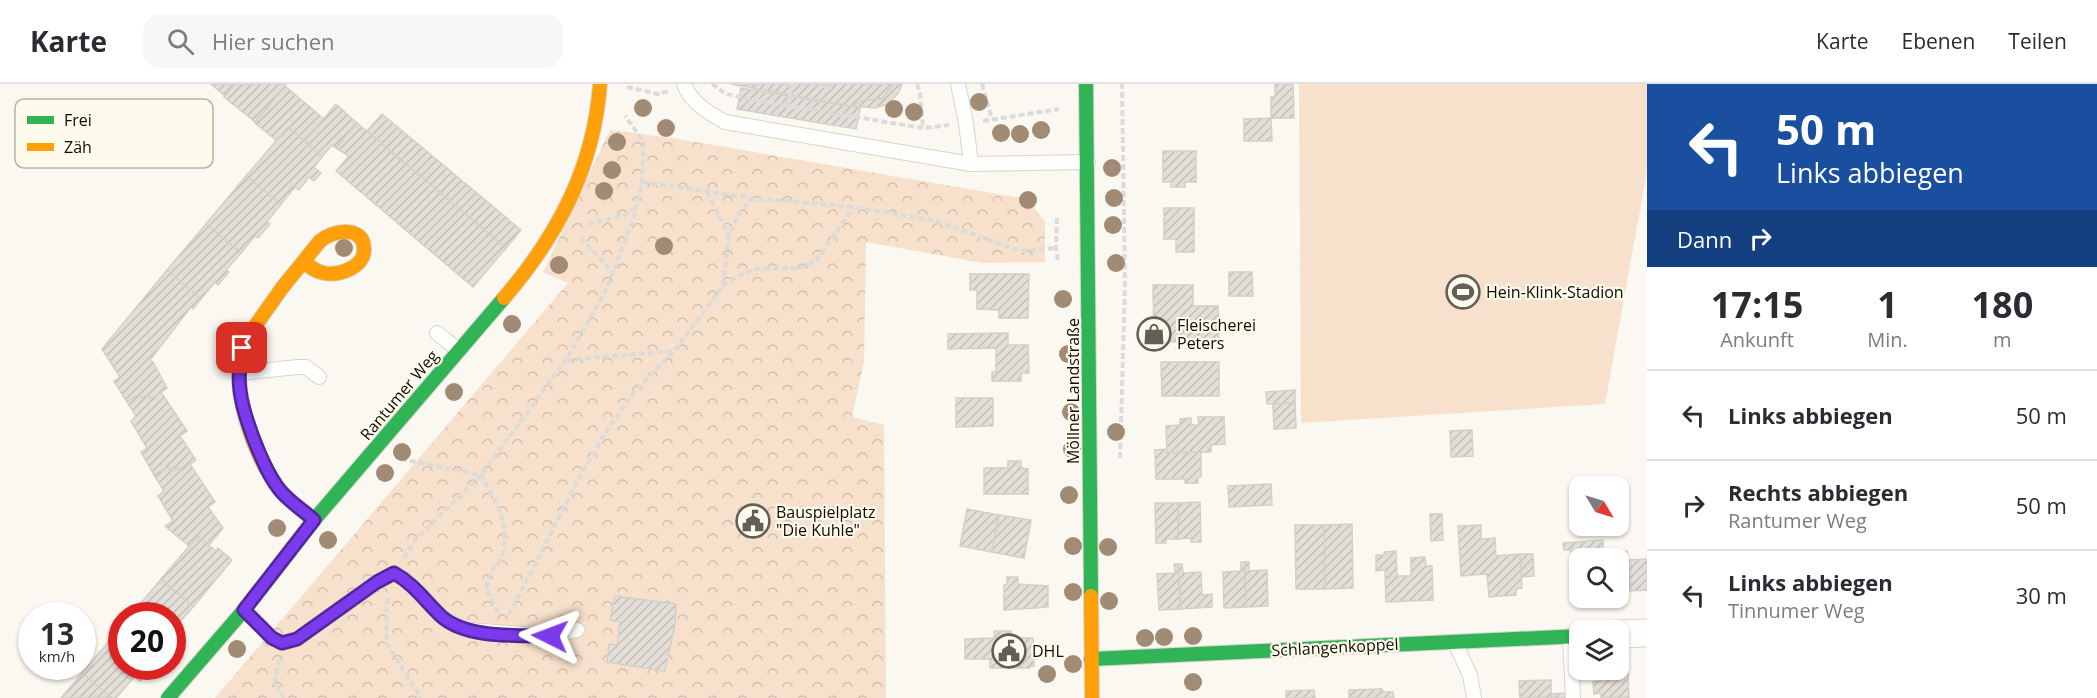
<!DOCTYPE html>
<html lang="de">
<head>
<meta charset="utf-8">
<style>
	:root { --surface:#fff; --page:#f7f7f7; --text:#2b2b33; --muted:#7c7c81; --line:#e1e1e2 }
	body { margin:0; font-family:"Open Sans",sans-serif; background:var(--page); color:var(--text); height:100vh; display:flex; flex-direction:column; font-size:22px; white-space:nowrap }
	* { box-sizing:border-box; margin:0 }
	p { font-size:20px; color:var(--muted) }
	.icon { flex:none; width:33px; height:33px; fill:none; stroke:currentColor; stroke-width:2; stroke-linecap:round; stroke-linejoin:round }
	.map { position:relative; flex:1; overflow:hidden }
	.details { display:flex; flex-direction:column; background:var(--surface); width:450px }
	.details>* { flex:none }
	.top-card { background:#1a4fa0; color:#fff; overflow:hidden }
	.needle { width:39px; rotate:128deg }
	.buttons { position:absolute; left:1569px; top:392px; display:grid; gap:12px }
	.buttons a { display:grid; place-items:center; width:60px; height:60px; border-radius:12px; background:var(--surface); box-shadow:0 2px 4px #0004; font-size:30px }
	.speed { position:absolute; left:18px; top:518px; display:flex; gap:12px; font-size:30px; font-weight:700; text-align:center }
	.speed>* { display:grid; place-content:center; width:78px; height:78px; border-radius:50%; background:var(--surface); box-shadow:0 2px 4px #0004; line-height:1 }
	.speed small { font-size:15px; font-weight:400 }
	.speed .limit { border:9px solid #d22; background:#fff; color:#111 }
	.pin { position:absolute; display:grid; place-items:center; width:51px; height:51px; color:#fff; margin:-26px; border-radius:12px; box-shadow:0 3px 9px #0006 }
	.me { position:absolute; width:66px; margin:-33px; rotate:273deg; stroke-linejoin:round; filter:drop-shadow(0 0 4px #0008) }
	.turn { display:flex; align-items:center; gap:21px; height:126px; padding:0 30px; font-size:27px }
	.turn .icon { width:78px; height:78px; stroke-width:2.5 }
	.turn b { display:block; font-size:42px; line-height:51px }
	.then { display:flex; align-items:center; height:57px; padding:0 30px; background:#0003; gap:12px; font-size:22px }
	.eta { display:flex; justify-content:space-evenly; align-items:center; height:102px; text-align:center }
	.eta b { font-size:36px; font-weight:700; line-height:42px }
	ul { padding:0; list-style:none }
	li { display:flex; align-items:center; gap:18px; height:90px; padding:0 30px; border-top:2px solid var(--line) }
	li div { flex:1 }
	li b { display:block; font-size:22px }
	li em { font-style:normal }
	header { display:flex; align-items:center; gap:36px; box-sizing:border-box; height:84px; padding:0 30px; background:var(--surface); border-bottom:2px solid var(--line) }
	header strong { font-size:28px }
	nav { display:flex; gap:33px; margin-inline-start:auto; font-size:21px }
	.search { width:420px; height:54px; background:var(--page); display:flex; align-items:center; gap:15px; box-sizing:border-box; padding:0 21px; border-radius:18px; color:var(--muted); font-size:22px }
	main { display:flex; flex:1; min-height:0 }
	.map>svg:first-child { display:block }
</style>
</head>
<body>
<header>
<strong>Karte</strong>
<div class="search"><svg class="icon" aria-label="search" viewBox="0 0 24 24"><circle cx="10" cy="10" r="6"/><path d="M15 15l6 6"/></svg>Hier suchen</div>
<nav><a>Karte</a><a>Ebenen</a><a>Teilen</a></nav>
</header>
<main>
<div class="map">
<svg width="1647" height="614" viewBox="0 0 1647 614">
	<defs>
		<pattern id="park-crowns" width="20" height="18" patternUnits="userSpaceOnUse" patternTransform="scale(1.5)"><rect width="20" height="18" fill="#f7e0cc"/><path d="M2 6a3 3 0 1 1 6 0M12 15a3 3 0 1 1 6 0" fill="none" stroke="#d3bfae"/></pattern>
		<pattern id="building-hatch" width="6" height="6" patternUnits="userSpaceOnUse" patternTransform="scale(1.5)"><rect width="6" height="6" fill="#e3dfd8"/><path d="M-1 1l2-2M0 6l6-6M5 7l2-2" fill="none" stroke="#c2beb8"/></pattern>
	</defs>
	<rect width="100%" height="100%" fill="#faf8f0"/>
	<polygon fill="url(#park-crowns)" points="610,46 672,54 1027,115 1045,138 1045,178 983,179 866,158 864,277 852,333 884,341 886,614 215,614 568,199 543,188"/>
	<polygon fill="#f7e0cc" points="1299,0 1647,0 1647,87 1605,320 1301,339"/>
	<g fill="url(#building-hatch)" stroke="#d4d0c8" stroke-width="1.5">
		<polygon points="211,0 235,0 225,12"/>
		<polygon points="235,0 285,0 286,1 255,38 224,13"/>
		<polygon points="731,0 894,0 882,15 865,16 851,22"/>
		<polygon points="894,0 902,0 899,8 888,20 875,24 851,22 865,16 882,15"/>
		<polygon points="1275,0 1293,0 1294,34 1271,34 1271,13 1275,13"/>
		<polygon points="285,2 324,35 305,57 288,43 277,57 255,39"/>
		<polygon points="741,4 860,24 856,45 737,25"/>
		<polygon points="336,20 357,39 336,64 332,61 322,73 305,57"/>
		<polygon points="382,30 521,146 506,164 367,47"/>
		<polygon points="1271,34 1272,57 1244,57 1244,35"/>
		<polygon points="357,39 506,164 473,203 336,87 349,72 336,64"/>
		<polygon points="288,43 322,73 314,83 321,89 314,97 309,93 299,106 295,103 281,120 246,92"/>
		<polygon points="1163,67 1196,67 1196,98 1185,98 1185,103 1171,103 1171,98 1163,98"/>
		<polygon points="246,92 281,120 267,138 270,140 258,154 255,152 241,169 206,140"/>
		<polygon points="1164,124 1194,124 1194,168 1176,168 1176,155 1164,155"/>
		<polygon points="206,140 241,169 226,186 229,188 218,201 215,198 201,215 167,186"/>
		<polygon points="167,186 201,215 193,225 191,223 150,276 153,278 167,304 151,315 147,311 142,314 139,310 127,318 114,297 120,293 102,265"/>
		<polygon points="1229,188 1252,188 1253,212 1229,212"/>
		<polygon points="970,190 1029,190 1028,234 999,234 999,226 977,225 977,206 970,206"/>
		<polygon points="1153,201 1193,201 1193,222 1218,222 1219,257 1154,258"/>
		<polygon points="1008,249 1008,261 1028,261 1029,289 1021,289 1021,297 992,297 992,288 996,288 996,264 948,265 948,250"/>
		<polygon points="1161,278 1219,278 1219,312 1162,312"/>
		<polygon points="1295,306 1295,319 1267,320 1266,308"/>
		<polygon points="161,308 187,347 180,352 196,376 180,388 177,384 171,387 168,383 154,391 141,368 147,364 131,337 136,332 127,318 139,310 142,314 147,311 151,315"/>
		<polygon points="956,314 993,314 993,342 956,343"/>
		<polygon points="1295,319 1296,344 1274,345 1273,320"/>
		<polygon points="1198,333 1224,333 1225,360 1211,361 1211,368 1167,369 1166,342 1180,341 1180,335 1191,334 1191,341 1199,341"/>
		<polygon points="1472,346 1473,372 1451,373 1450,347"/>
		<polygon points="1167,365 1167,369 1201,368 1201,393 1198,393 1198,399 1185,399 1185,395 1156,395 1155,366"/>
		<polygon points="1008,377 1021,377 1021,384 1028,385 1028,410 984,410 984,384 1008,384"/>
		<polygon points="190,380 215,418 208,423 223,444 209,461 198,452 189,462 165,442 173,437 158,412 164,407 154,391 168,383 171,387 177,384 180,388"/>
		<polygon points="1271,400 1272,421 1229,423 1228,402"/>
		<polygon points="1200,418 1201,458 1191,458 1191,454 1178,455 1178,419"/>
		<polygon points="1155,419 1178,419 1178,455 1166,455 1166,459 1156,459"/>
		<polygon points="967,425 999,431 992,468 960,462"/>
		<polygon points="1430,430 1442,430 1443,456 1431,457"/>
		<polygon points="999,431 1031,436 1024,474 992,468"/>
		<polygon points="1352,440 1353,504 1325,505 1324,441"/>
		<polygon points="1295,441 1324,441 1325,505 1296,505"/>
		<polygon points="1481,441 1481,455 1495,454 1496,472 1520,470 1522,504 1516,505 1516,511 1489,513 1487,490 1461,492 1458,442"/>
		<polygon points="198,452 216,467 218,464 232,476 193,523 161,495"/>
		<polygon points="1603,456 1603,474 1580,474 1580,492 1572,493 1571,466 1564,466 1563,459"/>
		<polygon points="1396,467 1397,492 1411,492 1411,474 1425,473 1426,482 1432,482 1433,516 1386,518 1385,486 1376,487 1376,471 1384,471 1384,468"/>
		<polygon points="1627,467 1629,494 1619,495 1617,468"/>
		<polygon points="1520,470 1533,470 1534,492 1522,493"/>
		<polygon points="1647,475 1647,506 1630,507 1628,476"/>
		<polygon points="1241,478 1245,478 1246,523 1224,524 1223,488 1241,487"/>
		<polygon points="1245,478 1249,478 1249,487 1267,486 1268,522 1246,523"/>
		<polygon points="1174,480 1178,480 1181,525 1159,526 1157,490 1175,489"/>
		<polygon points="1178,480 1182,480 1183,489 1201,488 1202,511 1212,510 1212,523 1181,525"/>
		<polygon points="1007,493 1018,493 1018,500 1048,502 1048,523 1004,526 1004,501 1007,500"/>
		<polygon points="161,495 193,523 172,547 172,531 131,531"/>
		<polygon points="615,512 676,520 675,540 665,587 607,578 609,560 617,561 620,538 610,536"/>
		<polygon points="122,542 122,582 148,582 151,584 140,597 134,593 116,614 112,614 82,589"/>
		<polygon points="994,547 1011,547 1011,554 1033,554 1034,582 1030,582 1030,584 990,584 990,575 965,575 965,555 994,554"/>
		<polygon points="1628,587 1629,614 1601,614 1601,609 1594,610 1593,598 1600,597 1600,588"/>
		<polygon points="82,589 112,614 61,614"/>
		<polygon points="1551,596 1551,614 1520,614 1519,597"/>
		<polygon points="1382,605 1383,608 1393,608 1394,614 1349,614 1349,606"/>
		<polygon points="1314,606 1315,614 1286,614 1286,607"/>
		<polygon points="1566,609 1566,614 1551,614 1551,610"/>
	</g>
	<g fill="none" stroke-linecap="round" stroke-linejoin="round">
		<defs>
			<g id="lane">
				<path d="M684,0C690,18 709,29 725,38L971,80L1088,78"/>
				<polyline points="958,0 966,39 971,80"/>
				<polyline points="437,249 458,266"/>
				<polyline points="239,289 298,283 306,283 319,293"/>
				<polyline points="245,526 272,554 282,559 297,555 377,498 394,489 406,496 444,534 467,546 550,552 577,546"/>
				<polyline points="1570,552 1573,614"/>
				<polyline points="1455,559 1470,591 1474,614"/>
			</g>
			<polyline id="street" points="1618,550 1647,549"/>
			<g id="fast">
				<polyline points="1086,0 1091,512"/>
				<polyline points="1091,575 1580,552"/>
				<polyline points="168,614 244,526 314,436 504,214"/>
			</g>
			<g id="slow">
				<path d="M304,178C310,183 316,188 324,189C339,192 365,183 364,165C364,141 333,146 320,157L282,204L246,255C226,296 253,371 279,405C289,417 302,426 314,436"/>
				<path d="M504,214C558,151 594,83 600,0"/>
				<polyline points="1091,512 1092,614"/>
			</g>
		</defs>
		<use href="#lane" stroke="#d7d5cd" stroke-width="16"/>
		<use href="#street" stroke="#d7d5cd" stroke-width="29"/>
		<use href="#fast" stroke="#d7d5cd" stroke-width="16"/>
		<use href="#slow" stroke="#d7d5cd" stroke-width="16"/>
		<g stroke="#dcdbd9" stroke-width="4" stroke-dasharray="6 3" stroke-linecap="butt">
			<polyline points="712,0 726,10 788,22"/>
			<polyline points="792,0 788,22 923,44 949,41"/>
			<polyline points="811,0 832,4"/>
			<polyline points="917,0 920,9 923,44"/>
			<polyline points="982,0 992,35"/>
			<polyline points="627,3 658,10 669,7"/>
			<polyline points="983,37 1059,25"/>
			<polyline points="642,98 752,114 854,123 936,137 1020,167 1056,164"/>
			<polyline points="707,108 729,151"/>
			<polyline points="1057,134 1056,164 1058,177"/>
			<polyline points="588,140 623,132 637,123"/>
			<polyline points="581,154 613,189"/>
			<polyline points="723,202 738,192 757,185 801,184 817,176 854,123"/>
			<polyline points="567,276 673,267"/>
			<polyline points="1120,374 1125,200 1122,0"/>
			<path d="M401,375L481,391C495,416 513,444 501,474C498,480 493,484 490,490C488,494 488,499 486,504L499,530"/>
			<polyline points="404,474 415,456 481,391 566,276 605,208 635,131 642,98 644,58 625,32"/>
			<polyline points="388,514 386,521 387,560 421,614"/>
			<polyline points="508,531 511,527 579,394 607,346 634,308 674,267 723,202 729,152 737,133 752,114"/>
			<polyline points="279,575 275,598 284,614"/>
		</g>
		<use href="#lane" stroke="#fefefd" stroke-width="14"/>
		<use href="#street" stroke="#fefefd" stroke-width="27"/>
		<use href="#fast" stroke="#30b455" stroke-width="14"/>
		<use href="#slow" stroke="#ff9f0a" stroke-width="14"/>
	</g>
	<g fill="#a28b74">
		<circle cx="979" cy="18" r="9"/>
		<circle cx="643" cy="24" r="9"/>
		<circle cx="894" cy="25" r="9"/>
		<circle cx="914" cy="28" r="9"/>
		<circle cx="666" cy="44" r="9"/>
		<circle cx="1041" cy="46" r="9"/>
		<circle cx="1001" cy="49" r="9"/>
		<circle cx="1020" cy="50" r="9"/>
		<circle cx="617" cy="58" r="9"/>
		<circle cx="1112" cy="84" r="9"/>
		<circle cx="612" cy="86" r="9"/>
		<circle cx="604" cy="107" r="9"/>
		<circle cx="1114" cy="114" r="9"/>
		<circle cx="1028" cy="116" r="9"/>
		<circle cx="1113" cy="141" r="9"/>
		<circle cx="664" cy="162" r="9"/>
		<circle cx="344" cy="164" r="9"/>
		<circle cx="1116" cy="179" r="9"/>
		<circle cx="559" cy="181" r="9"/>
		<circle cx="1063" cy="215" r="9"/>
		<circle cx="512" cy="240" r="9"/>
		<circle cx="1068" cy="270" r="9"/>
		<circle cx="454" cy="308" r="9"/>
		<circle cx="1071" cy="328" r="9"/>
		<circle cx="1116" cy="348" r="9"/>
		<circle cx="1072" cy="365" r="9"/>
		<circle cx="402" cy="368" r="9"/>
		<circle cx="385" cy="389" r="9"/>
		<circle cx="1069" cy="411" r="9"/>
		<circle cx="277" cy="444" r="9"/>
		<circle cx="328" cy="456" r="9"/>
		<circle cx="1073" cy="462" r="9"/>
		<circle cx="1108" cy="463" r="9"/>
		<circle cx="1073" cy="508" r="9"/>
		<circle cx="1109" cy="517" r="9"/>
		<circle cx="1193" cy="552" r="9"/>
		<circle cx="1164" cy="553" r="9"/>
		<circle cx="1145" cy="554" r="9"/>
		<circle cx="237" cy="565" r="9"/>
		<circle cx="1073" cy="580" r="9"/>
		<circle cx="1047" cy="590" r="9"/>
		<circle cx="1193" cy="598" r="9"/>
	</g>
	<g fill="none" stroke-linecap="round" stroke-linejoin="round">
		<defs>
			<path id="route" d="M242,264C240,277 238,292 240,306C243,332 263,384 279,405C288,417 303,426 314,436L244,526L272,554L282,559L297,555L377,498L394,489C414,500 426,518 442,533C468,555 518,551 550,552"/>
		</defs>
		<use href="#route" stroke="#51269a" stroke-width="15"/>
		<use href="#route" stroke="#7c3aed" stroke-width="10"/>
	</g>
	<defs>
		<symbol id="stadium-ring" viewBox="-11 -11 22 22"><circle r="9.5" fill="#fefaec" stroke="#615f57" stroke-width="1.5"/><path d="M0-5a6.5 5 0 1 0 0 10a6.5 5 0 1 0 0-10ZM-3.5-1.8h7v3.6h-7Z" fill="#615f57"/></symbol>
		<symbol id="shop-ring" viewBox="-11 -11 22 22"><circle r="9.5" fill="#fefaec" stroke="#615f57" stroke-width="1.5"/><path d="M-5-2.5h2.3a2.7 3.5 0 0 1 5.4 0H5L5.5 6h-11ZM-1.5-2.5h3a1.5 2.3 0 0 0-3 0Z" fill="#615f57"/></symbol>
		<symbol id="civic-ring" viewBox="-11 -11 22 22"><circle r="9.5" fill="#fefaec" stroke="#615f57" stroke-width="1.5"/><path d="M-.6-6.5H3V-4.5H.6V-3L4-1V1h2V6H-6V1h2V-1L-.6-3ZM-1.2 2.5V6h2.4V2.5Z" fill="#615f57"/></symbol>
	</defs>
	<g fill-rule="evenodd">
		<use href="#stadium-ring" x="1444" y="189" width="38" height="38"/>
		<use href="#shop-ring" x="1135" y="231" width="38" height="38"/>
		<use href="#civic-ring" x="734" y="418" width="38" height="38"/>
		<use href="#civic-ring" x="990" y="548" width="38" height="38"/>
	</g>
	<g text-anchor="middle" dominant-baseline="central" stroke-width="4.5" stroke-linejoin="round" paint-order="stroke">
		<g font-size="16" fill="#0f0c05" stroke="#fefaec" text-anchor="start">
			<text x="1486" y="208">Hein-Klink-Stadion</text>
			<text x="1177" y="241">Fleischerei<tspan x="1177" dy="18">Peters</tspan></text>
			<text x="776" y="428">Bauspielplatz<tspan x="776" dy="18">"Die Kuhle"</tspan></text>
			<text x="1032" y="567">DHL</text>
		</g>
		<g font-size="16" fill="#0f0c05" stroke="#fefaec">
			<text transform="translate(1073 307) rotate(-90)">Möllner Landstraße</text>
			<text transform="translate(399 311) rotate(-50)">Rantumer Weg</text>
			<text transform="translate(1335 563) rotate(-3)">Schlangenkoppel</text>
		</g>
	</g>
	<rect x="15" y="15" width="198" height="69" rx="9" fill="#fefaec" stroke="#b6b3a7" stroke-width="1.5"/>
	<rect x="27" y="32" width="27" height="8" fill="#30b455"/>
	<rect x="27" y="59" width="27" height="8" fill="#ff9f0a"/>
	<g font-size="16" fill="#0f0c05">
		<text x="64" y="42">Frei</text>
		<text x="64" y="69">Zäh</text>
	</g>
</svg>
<div class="buttons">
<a><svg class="needle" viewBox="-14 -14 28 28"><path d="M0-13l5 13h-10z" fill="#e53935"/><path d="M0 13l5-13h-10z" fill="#7c7c81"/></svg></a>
<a><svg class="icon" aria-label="search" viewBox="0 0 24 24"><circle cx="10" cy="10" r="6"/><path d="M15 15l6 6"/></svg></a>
<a><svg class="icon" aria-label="layers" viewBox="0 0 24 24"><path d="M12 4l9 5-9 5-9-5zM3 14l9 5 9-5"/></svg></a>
</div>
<div class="speed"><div>13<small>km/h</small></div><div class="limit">20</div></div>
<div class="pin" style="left:242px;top:264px;background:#d93025"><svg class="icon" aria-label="arrive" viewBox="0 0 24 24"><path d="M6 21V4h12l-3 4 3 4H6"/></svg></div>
<svg class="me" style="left:550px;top:552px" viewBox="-20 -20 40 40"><path d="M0-17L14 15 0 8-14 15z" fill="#7c3aed" stroke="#fff" stroke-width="4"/></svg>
</div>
<section class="details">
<div class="top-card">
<div class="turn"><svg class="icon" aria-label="left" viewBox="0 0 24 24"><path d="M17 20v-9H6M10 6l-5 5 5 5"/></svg><div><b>50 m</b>Links abbiegen</div></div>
<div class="then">Dann<svg class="icon" aria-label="right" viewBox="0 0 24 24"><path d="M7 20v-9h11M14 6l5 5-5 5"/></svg></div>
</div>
<div class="eta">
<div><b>17:15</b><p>Ankunft</p></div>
<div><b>1</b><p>Min.</p></div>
<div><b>180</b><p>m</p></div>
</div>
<ul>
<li><svg class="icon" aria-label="left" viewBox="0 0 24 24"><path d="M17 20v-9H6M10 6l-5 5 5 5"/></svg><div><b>Links abbiegen</b></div><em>50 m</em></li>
<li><svg class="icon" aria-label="right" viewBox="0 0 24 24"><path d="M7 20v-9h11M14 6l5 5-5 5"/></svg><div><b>Rechts abbiegen</b><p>Rantumer Weg</p></div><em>50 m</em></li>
<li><svg class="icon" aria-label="left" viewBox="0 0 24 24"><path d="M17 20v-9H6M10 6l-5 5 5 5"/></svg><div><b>Links abbiegen</b><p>Tinnumer Weg</p></div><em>30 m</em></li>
</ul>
</section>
</main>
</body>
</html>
